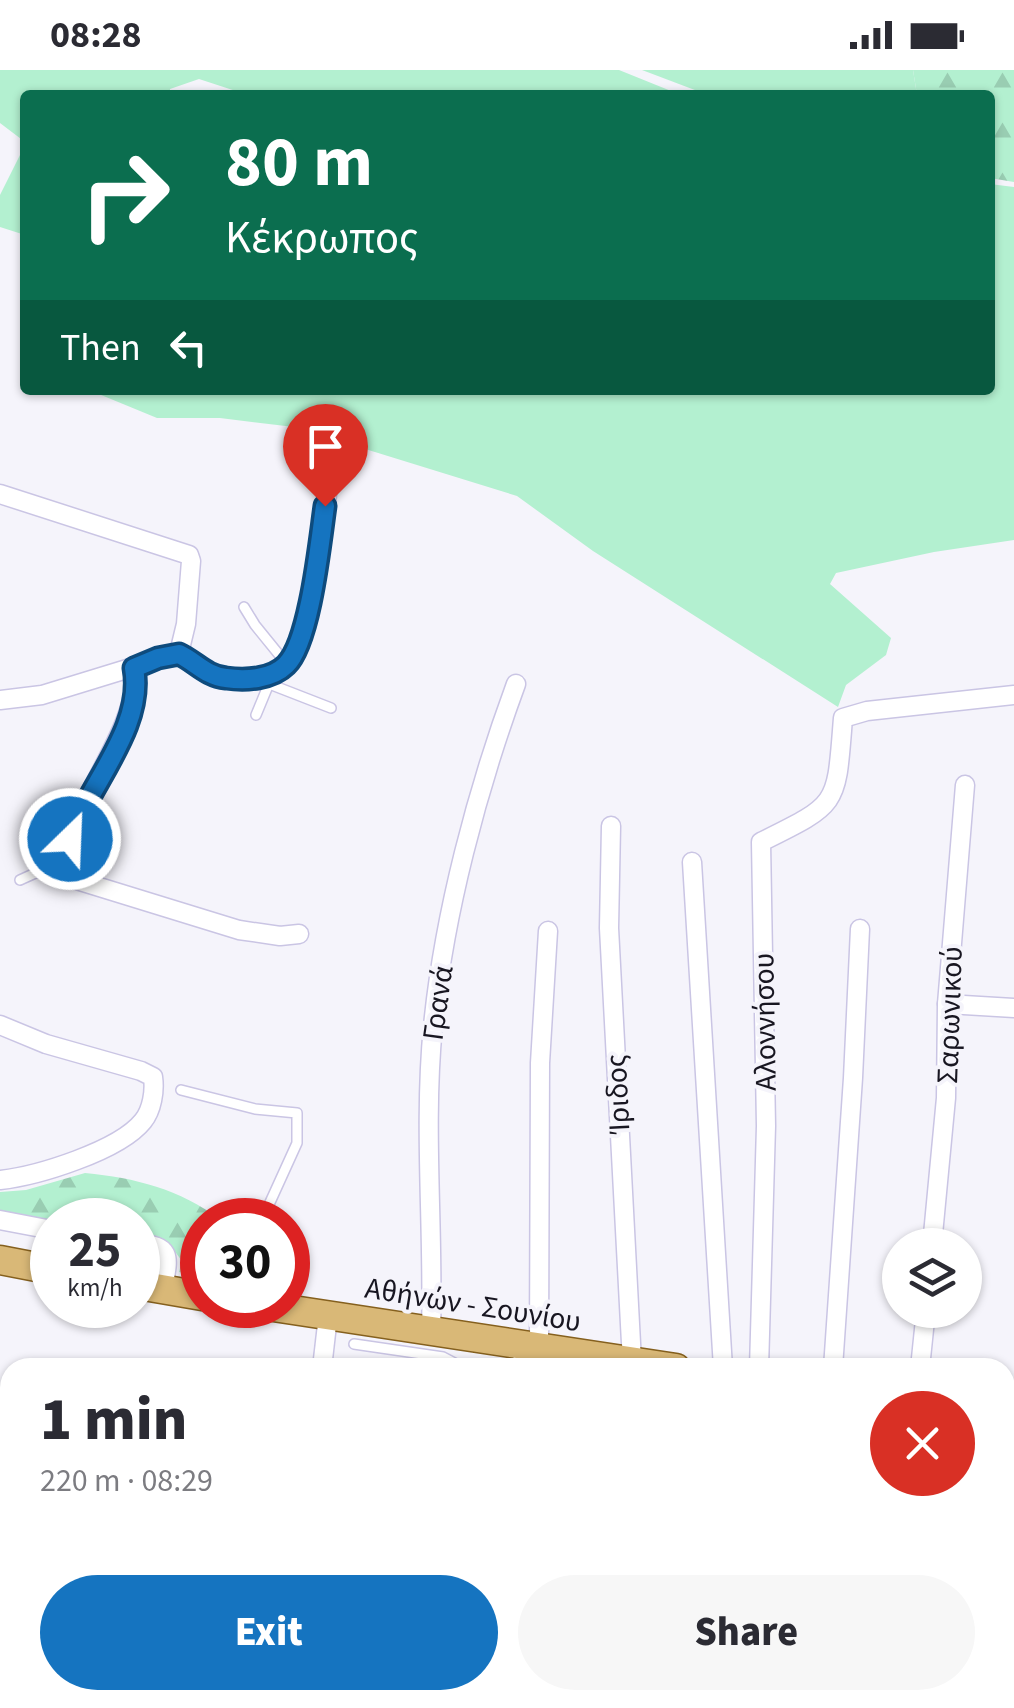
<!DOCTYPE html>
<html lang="en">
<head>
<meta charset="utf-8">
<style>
	:root { --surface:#fff; --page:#f7f7f7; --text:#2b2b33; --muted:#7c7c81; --accent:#1574c0 }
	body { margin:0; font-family:"Source Sans 3",sans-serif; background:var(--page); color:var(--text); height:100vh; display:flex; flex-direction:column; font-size:38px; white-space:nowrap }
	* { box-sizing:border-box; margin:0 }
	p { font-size:32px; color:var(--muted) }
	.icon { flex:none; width:55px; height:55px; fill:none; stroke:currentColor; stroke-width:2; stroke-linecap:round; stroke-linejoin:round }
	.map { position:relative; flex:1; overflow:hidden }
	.panel { position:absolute; left:0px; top:1288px; width:1015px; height:352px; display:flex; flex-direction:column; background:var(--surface); border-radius:30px 30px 0 0; box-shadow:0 2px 8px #0004 }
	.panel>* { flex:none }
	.guide { position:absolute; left:20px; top:20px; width:975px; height:305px; border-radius:10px; box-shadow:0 2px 8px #0004; background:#0b6e4f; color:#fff; overflow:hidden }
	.buttons { position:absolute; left:882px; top:1158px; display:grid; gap:20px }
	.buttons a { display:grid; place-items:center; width:100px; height:100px; border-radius:50%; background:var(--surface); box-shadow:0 2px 8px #0004; font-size:50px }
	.speed { position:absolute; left:30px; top:1128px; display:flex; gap:20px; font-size:50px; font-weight:700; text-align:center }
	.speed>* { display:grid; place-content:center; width:130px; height:130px; border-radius:50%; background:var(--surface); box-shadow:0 2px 8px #0004; line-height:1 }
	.speed small { font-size:25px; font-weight:400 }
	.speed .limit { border:15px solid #d22; background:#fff; color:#111 }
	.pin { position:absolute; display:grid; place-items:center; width:85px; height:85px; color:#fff; margin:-102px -42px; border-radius:50% 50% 50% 0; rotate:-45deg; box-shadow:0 0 10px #0007 }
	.pin .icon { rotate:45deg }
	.me { position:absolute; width:110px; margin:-55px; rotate:24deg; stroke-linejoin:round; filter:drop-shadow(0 0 8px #0008) }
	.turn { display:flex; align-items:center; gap:35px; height:210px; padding:0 40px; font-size:45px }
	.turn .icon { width:130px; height:130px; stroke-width:2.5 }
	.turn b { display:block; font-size:70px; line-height:85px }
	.then { display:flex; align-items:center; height:95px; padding:0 40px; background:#0003; gap:20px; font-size:38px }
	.round { display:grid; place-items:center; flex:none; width:105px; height:105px; border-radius:52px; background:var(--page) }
	.head { display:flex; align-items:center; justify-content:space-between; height:170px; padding:0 40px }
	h1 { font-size:60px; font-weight:800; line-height:75px }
	.cta { display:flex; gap:20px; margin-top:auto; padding:20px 40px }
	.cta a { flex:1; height:115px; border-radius:60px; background:var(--accent); color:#fff; font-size:40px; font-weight:800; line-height:115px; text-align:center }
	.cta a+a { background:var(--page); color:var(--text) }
	.status { display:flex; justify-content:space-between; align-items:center; height:70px; padding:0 50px; background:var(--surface); direction:ltr }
	.status svg { height:28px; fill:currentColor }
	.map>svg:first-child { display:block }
</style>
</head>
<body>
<div class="status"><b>08:28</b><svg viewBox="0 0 49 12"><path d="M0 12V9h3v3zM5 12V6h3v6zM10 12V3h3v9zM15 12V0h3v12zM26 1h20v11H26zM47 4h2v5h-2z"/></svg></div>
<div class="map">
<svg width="1014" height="1638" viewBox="0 0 1014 1638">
	<defs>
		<pattern id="forest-firs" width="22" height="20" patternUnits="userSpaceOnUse" patternTransform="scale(2.5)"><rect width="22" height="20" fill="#b3f0d0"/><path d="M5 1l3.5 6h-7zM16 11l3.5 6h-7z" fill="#99cdb2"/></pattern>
		<pattern id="water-ripples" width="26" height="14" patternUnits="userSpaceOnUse" patternTransform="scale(2.5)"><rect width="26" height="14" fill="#aec7f6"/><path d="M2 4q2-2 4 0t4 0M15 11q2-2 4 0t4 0" fill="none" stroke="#95aad3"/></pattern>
	</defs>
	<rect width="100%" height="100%" fill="#f5f4fb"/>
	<g fill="#b3f0d0">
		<polygon points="0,0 619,0 681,25 248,25 199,9 170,19 170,25 25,25 25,72 0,53"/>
		<polygon points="642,0 913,0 917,25 708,25"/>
		<polygon points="25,75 25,165 0,157 0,125"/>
		<polygon points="990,114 1014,117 1014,470 934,482 836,503 830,514 891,568 886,585 846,615 838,637 593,481 517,426 294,357 220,348 157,348 89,320 990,320"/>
	</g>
	<g fill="url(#forest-firs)">
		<polygon points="913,0 1014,0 1014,112 990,108 990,25 917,25"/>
		<path d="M85,1103C136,1108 179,1119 221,1150H202V1207L179,1202L182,1191L167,1171L138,1167V1150H52V1154L0,1144V1122L26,1120Z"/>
	</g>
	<polygon fill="url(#water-ripples)" points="10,1371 10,1630 1005,1630 1007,1606 1014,1611 1014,1638 0,1638 0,1403 5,1401 3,1385"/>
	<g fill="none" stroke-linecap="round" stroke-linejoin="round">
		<defs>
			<g id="service">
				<polyline points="244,537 255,555 285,592"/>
				<polyline points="259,610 331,638"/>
				<polyline points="256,645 268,616"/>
				<polyline points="20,810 64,790"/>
				<polyline points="181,1020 255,1039 297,1043 297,1073 262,1150"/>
				<polyline points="288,1200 288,1205"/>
				<polyline points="354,1274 443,1287 464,1298"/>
				<polyline points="364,1295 378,1298"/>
				<polyline points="516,1298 520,1279"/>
			</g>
			<g id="minor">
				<polyline points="0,424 189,485 191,491 186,554 179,583"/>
				<path d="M134,598C145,663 44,763 70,808L239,860L280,866L299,864"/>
				<path d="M0,630L42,625L179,583C196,592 206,605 226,608C245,611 270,609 285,596C315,570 327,422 332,378"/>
				<polyline points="611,756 609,858 632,1292"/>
				<polyline points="692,792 723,1298"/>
				<polyline points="947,934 1014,938"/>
				<path d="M0,955L46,974L141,1001L153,1007C155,1021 152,1040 143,1051C119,1081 37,1106 0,1110"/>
				<polyline points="0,1150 52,1160"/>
				<path d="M138,1174C174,1175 168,1189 163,1219"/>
				<polyline points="932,1175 946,1028 947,934 965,715"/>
				<path d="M431,1262C434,1160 423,1058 433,956C444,844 477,720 516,614"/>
				<polyline points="539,1279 540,993 548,861"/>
				<polyline points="322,1298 328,1246"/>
				<path d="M759,1298L766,1056L761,772C840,733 836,736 843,648L867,641L1014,625"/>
				<polyline points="833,1298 853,1008 860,859"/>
				<polyline points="920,1298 926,1240"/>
			</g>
			<g id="primary">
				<polyline points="0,1190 52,1200"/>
				<polyline points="138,1215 202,1226"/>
				<polyline points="260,1235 676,1298"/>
				<polyline points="1005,1338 1014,1339"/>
			</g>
		</defs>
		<use href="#service" stroke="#cac5e4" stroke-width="12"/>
		<use href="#minor" stroke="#cac5e4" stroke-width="21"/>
		<use href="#primary" stroke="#85601e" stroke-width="31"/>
		<use href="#service" stroke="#fff" stroke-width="9"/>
		<use href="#minor" stroke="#fff" stroke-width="18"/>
		<use href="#primary" stroke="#d9b877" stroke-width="28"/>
	</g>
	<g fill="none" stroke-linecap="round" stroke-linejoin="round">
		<defs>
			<path id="route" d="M70,769C88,715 145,658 134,598L158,588L179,584C196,592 206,606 226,608C246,611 272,609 286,595C310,572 320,471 325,436"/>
		</defs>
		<use href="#route" stroke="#0e4b7d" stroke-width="25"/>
		<use href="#route" stroke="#1574c0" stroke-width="18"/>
	</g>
	<g text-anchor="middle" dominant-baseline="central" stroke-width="8" stroke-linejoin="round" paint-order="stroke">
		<g font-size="30" fill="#181621" stroke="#f5f4fb">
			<text transform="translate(438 933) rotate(-82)">Γρανά</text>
			<text transform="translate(950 945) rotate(-88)">Σαρωνικού</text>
			<text transform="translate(765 952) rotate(-91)">Αλοννήσου</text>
			<text transform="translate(618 1024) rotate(-93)">Ίριδος</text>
			<text transform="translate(473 1235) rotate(9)">Αθήνών - Σουνίου</text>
		</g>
	</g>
</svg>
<div class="buttons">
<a><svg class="icon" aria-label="layers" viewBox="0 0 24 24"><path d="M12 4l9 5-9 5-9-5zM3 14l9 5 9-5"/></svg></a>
</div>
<div class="speed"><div>25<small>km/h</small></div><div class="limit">30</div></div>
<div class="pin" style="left:325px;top:436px;background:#d93025"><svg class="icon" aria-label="arrive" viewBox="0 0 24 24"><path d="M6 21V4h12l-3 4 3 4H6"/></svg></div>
<svg class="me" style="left:70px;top:769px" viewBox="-20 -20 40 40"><circle r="17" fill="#1574c0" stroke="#fff" stroke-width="3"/><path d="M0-11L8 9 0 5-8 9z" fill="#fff"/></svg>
<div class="guide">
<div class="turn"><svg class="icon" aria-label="right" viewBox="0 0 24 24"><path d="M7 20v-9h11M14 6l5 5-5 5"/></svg><div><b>80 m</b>Κέκρωπος</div></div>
<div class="then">Then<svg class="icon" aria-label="left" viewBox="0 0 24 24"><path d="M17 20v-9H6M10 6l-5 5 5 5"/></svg></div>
</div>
<section class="panel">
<div class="head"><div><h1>1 min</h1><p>220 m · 08:29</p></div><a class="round" style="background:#d93025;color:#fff"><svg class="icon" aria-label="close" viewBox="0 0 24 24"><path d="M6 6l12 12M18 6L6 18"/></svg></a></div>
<div class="cta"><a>Exit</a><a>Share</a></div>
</section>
</div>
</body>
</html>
